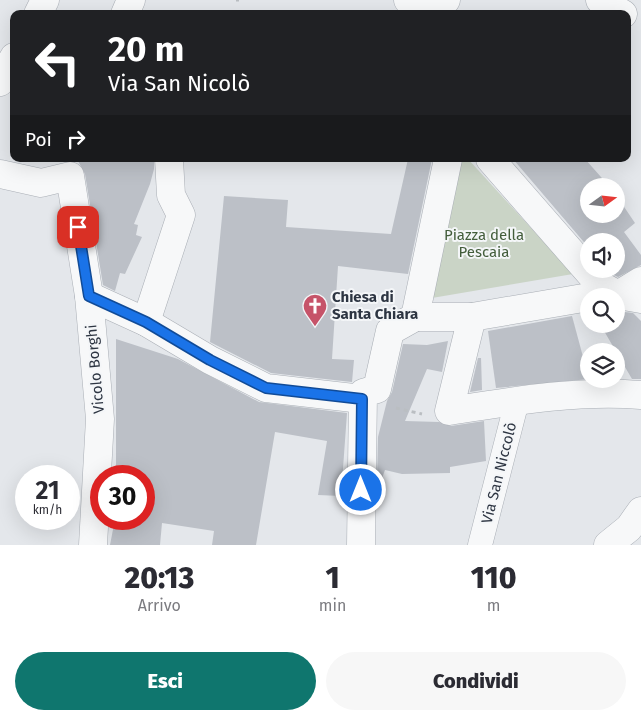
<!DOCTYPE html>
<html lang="it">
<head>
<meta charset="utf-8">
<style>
	:root { --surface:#fff; --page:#f7f7f7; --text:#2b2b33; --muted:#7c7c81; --accent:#0f766e }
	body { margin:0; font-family:"Fira Sans",sans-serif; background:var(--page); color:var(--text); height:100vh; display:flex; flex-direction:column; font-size:19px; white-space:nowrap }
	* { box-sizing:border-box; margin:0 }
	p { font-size:16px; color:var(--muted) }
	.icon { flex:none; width:28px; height:28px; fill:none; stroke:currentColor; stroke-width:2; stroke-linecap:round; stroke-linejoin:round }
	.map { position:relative; height:545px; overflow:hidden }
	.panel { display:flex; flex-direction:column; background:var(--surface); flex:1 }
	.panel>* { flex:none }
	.banner { position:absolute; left:10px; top:10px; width:621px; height:152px; border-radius:10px; box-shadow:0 5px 20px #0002; background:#202124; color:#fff; overflow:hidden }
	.needle { width:32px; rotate:75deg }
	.controls { position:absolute; left:580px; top:178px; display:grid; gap:10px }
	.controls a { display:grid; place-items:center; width:45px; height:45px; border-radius:50%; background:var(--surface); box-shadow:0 5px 20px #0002; font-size:25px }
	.speed { position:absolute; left:15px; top:465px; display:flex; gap:10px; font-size:25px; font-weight:700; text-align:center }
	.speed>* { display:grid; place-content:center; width:65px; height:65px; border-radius:50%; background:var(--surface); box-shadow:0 5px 20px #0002; line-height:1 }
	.speed small { font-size:12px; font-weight:400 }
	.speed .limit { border:8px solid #d22; background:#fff; color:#111 }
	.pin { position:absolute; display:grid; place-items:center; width:42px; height:42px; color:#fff; margin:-21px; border-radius:10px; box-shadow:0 2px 8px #0006 }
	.me { position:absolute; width:55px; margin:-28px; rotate:0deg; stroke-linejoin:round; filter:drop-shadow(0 0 4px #0008) }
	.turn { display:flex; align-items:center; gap:18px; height:105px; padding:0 15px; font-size:22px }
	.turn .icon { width:65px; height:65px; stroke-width:2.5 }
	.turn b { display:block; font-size:35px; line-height:42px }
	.then { display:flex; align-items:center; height:48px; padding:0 15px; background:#0003; gap:10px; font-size:19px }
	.eta { display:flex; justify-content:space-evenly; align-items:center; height:85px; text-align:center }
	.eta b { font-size:30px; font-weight:800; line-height:35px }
	.cta { display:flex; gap:10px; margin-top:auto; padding:10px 15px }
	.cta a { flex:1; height:58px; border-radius:30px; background:var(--accent); color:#fff; font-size:20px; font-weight:800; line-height:58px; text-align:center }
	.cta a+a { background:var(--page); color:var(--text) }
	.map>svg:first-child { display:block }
</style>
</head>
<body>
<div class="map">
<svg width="641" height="545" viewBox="0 0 641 545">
	<rect width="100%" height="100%" fill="#e4e7eb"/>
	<polygon fill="#cad4c6" points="455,159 468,159 573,274 426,299"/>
	<g fill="#bcc0c7">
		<polygon points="77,159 154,159 154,169 150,184 134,224 138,225 136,235 142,237 125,274 120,273 115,291 103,285 85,174"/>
		<polygon points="408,159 432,159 408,274 338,266 332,359 354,360 352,382 271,373 210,342 224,196 288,200 286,227 391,234"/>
		<polygon points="513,159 585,159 609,186 589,186 589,214 616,214 616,195 635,223 624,232 641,255 641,265 618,277 610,273 607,269 616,269 616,241 589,241 589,248"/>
		<polygon points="616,311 633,313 641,321 641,379 632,379 600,324 616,324"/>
		<polygon points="572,316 589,379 496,388 488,331"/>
		<polygon points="116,339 178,359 259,402 347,413 341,496 318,495 327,441 275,432 256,545 212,545 214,531 162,523 160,545 110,545 115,519 144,519 144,476 116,476"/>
		<polygon points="448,341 442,372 427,369 405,421 439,422 451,426 484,421 486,461 450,467 450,473 402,474 385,470 381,481 377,480 378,437 387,401 392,392 403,344 427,345"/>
		<polygon points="478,358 481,358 482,390 470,392"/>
	</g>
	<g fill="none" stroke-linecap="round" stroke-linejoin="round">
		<defs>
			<polyline id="pedestrian" points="480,545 517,401"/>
			<g id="minor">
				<polyline points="408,0 425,7 427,14"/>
				<polyline points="600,0 623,14"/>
				<polyline points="425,7 446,0"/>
				<polyline points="38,14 45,0"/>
				<polyline points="125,14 131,0"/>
				<polyline points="0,82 14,57"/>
				<polyline points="448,159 415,317 472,317 589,297"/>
				<polyline points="490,159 600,285 618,295"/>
				<polyline points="0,174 41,183 70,176 89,296 100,419 93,545"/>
				<polyline points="641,281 618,295 641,299"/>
				<polyline points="89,296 146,322 210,360 266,388 362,399"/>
				<path d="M472,317L449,411C513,401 577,390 641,395"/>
				<polyline points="146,322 181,215 171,195 169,159"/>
				<polyline points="361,545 363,393 377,389 390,331 415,317"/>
				<polyline points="608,545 629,528 641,511"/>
			</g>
		</defs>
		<use href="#pedestrian" stroke="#a9aeb5" stroke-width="25"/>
		<use href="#minor" stroke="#a9aeb5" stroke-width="29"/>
		<g stroke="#babec2" stroke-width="3" stroke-dasharray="4 4" stroke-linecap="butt">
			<polyline points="236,0 239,0"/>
			<polyline points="396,408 422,414"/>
		</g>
		<use href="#pedestrian" stroke="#f7f8f9" stroke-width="24"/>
		<use href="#minor" stroke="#f7f8f9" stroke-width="28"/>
	</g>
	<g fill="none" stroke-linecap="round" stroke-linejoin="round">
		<defs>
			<polyline id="route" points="78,227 89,296 146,322 210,360 266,388 362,399 361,490"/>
		</defs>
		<use href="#route" stroke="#114b97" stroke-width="12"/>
		<use href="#route" stroke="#1a73e8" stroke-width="9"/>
	</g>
	<defs>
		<symbol id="church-pin" viewBox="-11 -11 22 30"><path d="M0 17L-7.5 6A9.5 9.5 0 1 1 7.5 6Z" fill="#c65369" stroke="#f4f6f8"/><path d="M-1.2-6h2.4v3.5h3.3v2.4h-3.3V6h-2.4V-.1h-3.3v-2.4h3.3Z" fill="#fff"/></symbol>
	</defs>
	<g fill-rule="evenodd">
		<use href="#church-pin" x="301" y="292" width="28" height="38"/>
	</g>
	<g text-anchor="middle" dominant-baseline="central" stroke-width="4" stroke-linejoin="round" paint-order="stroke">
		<g font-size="15" fill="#435d3b" stroke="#f4f6f8">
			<text x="484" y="235">Piazza della<tspan x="484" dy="17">Pescaia</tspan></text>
		</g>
		<g font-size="15" font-weight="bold" fill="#2d3542" stroke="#f4f6f8" text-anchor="start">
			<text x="332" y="297">Chiesa di<tspan x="332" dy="17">Santa Chiara</tspan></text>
		</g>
		<g font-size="15" fill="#2d3542" stroke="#f4f6f8">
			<text transform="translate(95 369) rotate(-95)">Vicolo Borghi</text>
			<text transform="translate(499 473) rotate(-76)">Via San Niccolò</text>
		</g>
	</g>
</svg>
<div class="controls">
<a><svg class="needle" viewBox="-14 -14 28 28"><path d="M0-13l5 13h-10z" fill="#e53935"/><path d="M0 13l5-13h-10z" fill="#7c7c81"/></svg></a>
<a><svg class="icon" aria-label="sound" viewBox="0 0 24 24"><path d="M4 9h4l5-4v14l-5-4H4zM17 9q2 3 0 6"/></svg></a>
<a><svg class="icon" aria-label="search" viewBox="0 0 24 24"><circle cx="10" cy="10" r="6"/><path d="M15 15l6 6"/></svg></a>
<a><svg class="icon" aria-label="layers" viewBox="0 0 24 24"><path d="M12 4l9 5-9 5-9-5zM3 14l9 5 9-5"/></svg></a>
</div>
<div class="speed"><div>21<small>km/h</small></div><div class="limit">30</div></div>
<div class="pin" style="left:78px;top:227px;background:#d93025"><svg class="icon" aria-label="arrive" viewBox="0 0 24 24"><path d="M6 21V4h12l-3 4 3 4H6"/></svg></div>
<svg class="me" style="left:361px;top:490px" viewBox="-20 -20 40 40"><circle r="17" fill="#1a73e8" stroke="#fff" stroke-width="3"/><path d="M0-11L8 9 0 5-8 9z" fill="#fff"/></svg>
<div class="banner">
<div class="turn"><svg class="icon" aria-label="left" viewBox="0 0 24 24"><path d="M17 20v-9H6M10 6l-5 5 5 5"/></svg><div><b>20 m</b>Via San Nicolò</div></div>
<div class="then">Poi<svg class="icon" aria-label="right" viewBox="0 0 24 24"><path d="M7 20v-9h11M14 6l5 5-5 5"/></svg></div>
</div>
</div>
<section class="panel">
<div class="eta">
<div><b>20:13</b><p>Arrivo</p></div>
<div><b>1</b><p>min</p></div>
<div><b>110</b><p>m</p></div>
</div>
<div class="cta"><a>Esci</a><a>Condividi</a></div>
</section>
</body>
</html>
